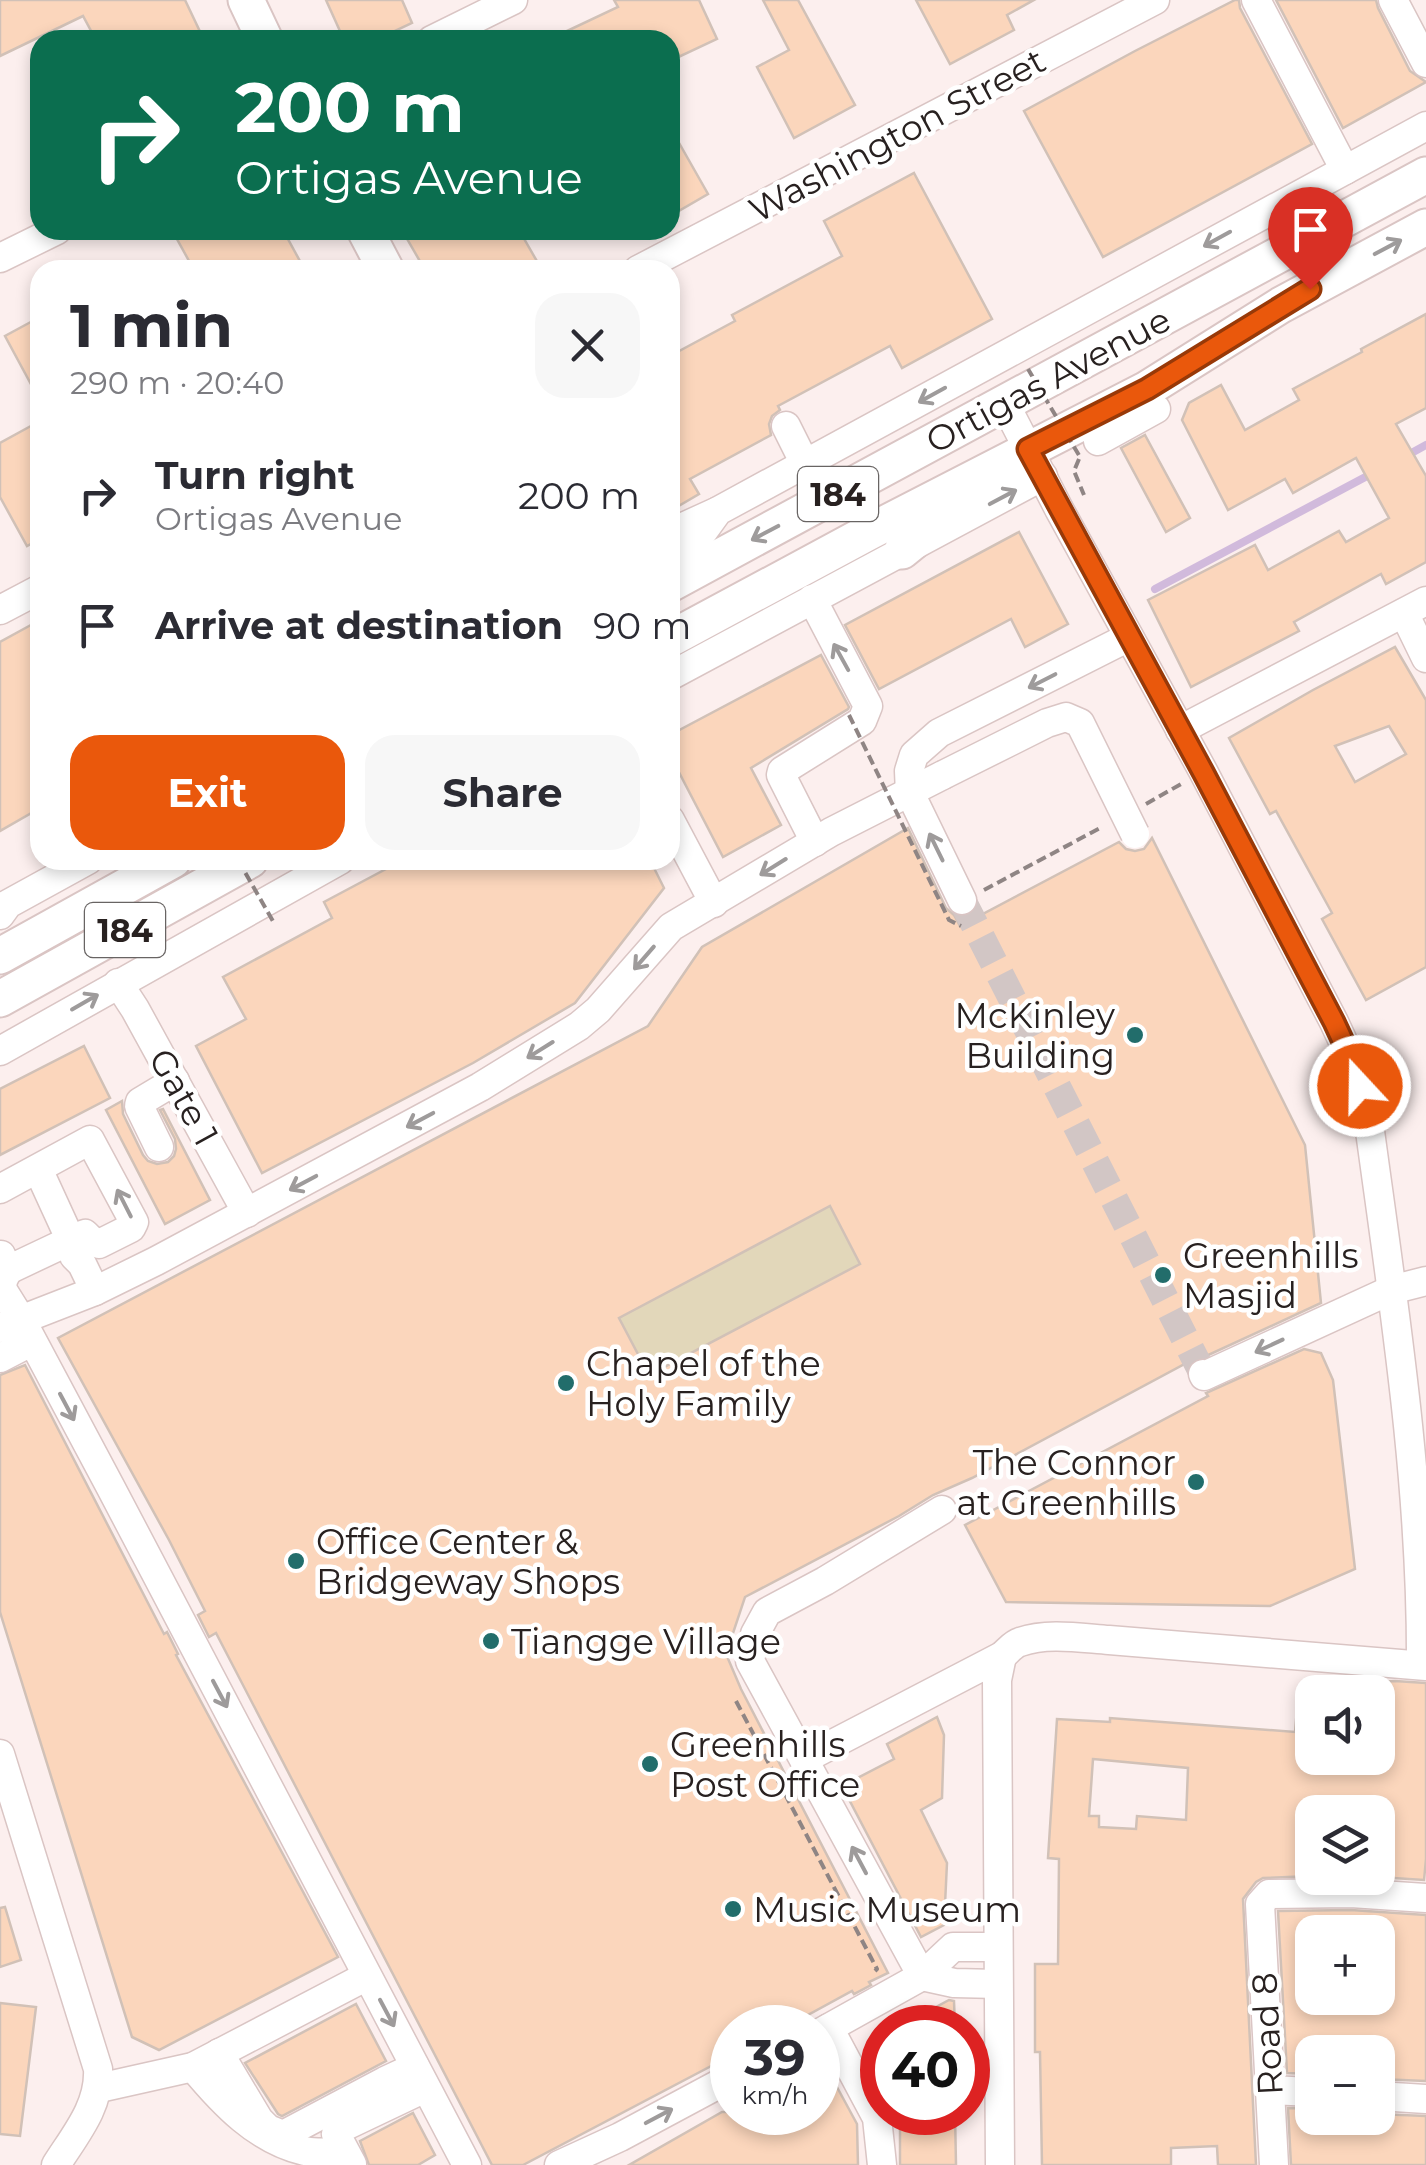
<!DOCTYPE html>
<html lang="en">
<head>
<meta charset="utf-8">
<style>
	:root { --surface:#fff; --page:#f7f7f7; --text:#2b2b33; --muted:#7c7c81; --accent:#ea580c }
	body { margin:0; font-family:Montserrat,sans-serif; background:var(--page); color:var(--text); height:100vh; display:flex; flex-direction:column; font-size:38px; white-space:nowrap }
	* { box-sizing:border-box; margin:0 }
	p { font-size:32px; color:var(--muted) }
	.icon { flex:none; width:55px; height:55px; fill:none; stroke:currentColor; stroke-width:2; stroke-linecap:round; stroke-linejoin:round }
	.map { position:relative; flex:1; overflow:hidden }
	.details { position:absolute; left:30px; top:260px; width:650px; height:610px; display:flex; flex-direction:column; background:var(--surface); border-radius:30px; box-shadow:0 5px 15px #0003 }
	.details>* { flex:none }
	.top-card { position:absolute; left:30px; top:30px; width:650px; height:210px; border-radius:30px; box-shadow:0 5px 15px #0003; background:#0b6e4f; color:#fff; overflow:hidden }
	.tools { position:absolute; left:1295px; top:1675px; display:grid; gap:20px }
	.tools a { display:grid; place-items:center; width:100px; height:100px; border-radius:20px; background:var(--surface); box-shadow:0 5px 15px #0003; font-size:50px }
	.speed { position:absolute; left:710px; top:2005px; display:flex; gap:20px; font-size:50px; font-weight:700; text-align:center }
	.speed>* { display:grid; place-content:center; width:130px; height:130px; border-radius:50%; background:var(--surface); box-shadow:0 5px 15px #0003; line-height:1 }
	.speed small { font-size:25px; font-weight:400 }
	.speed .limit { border:15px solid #d22; background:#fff; color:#111 }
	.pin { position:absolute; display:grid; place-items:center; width:85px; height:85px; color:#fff; margin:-102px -42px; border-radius:50% 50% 50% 0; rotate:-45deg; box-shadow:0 0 10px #0007 }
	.pin .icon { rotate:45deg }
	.me { position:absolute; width:110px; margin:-55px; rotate:339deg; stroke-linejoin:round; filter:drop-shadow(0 0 8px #0008) }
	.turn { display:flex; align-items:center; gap:35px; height:210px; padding:0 40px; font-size:45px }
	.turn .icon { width:130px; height:130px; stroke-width:2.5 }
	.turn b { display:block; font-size:70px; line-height:85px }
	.round { display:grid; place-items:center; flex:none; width:105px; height:105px; border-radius:30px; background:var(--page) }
	.headline { display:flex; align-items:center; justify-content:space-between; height:170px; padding:0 40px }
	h1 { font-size:60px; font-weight:700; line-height:75px }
	.button { display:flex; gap:20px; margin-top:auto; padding:20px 40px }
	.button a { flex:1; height:115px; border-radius:30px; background:var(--accent); color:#fff; font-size:40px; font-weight:700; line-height:115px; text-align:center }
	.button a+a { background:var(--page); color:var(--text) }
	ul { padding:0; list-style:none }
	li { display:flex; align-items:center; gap:30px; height:130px; padding:0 40px }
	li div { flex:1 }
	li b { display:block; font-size:38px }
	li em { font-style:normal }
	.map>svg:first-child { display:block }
</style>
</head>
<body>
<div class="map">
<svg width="1426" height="2165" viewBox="0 0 1426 2165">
	<rect width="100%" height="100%" fill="#fcefee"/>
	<polygon fill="#e2d7ba" points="830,1206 860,1264 649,1375 619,1318"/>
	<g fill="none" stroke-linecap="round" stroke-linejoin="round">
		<g stroke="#d1badc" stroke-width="8">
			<polyline points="1406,456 1426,445"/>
			<polyline points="1155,589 1371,474"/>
		</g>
	</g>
	<g fill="#fbd6bc" stroke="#d1c1b7" stroke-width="2.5" fill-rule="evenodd">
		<polygon points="0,0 185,0 204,40 96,40 83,16 0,56"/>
		<polygon points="326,0 402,0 412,23 376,40 344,40"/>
		<polygon points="614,0 699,0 717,39 670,61 670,40 548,40 618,7"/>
		<polygon points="763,0 798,0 855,105 794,138 757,67 789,50"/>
		<polygon points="916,0 1034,0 1007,15 1014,30 950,64"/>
		<polygon points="1235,0 1239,0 1240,8 1312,144 1103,257 1024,111 1135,51"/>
		<polygon points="1276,0 1376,0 1378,8 1410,71 1426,82 1343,128"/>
		<polygon points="670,127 708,194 670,216"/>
		<polygon points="914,173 992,319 902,368 890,346 778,406 780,410 772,416 769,424 771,435 690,479 699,494 670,511 670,356 735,321 732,315 842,256 824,221"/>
		<polygon points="172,230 283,230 301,263 289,270 194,270"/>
		<polygon points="419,230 519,230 542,270 425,270 406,237"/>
		<polygon points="1426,314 1426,408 1396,424 1426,476 1426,562 1386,584 1381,574 1294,622 1299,631 1191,687 1148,600 1255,545 1268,570 1339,531 1346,542 1389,518 1356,458 1293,493 1285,479 1228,510 1182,420 1189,403 1221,385 1245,430 1299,400 1293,389 1362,352 1361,349"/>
		<polygon points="40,317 40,401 5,336"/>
		<polygon points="40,421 40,539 27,546 0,497 0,443"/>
		<polygon points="1145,435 1190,518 1166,532 1121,448"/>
		<polygon points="1019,532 1068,624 1025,647 1011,619 879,689 845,625"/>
		<polygon points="40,620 40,808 0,831 0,642"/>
		<path d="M1395,647L1426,700V967L1366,1000L1322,919L1332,913L1276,811L1270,814L1229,738L1313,690ZM1389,726L1406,754L1355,782L1335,746Z"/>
		<polygon points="821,655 849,707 848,709 751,768 781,825 723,857 670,755 670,735"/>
		<path d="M908,828L946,908L954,915L960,926L1119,842L1126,849L1135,851L1144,849L1152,838L1305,1145L1321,1303L1204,1357L1194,1359L972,1478L933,1495L899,1516L745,1597L726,1654L741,1689L888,1973L869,1982L871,1985L854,1994L852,1991L784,2028H732V2055L523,2165H492L216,1633L209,1637L198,1615L205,1611L169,1540L58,1338L648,1026L702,947ZM830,1206L860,1264L649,1375L619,1318Z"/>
		<polygon points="403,860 650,860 664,888 575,1003 473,1063 262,1173 196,1046 246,1019 223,977 332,918 324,902"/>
		<polygon points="84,1046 110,1098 0,1155 0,1089"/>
		<polygon points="122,1101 123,1114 143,1155 148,1161 157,1164 168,1162 174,1156 176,1149 175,1139 160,1110 163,1109 210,1200 165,1224 106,1110"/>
		<polygon points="1304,1349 1321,1353 1333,1380 1355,1569 1270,1606 1006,1602 965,1525 1208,1396 1206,1393"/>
		<polygon points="25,1365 164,1634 167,1632 178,1654 176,1655 338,1957 159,2050 132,2037 0,1612 0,1375"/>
		<path d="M1395,1681L1426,1683V1859L1424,1880L1378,1877V1812H1312V1876L1263,1878L1256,1882L1243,1899L1256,2165H1218L1217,2146L1171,2148V2165H1042L1040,2052H1035V1964H1058L1059,1859L1048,1858L1057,1719L1110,1722V1718L1295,1732L1299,1686H1312V1758H1378V1682ZM1093,1759L1188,1768L1186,1820L1137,1816L1136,1829L1099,1827V1816H1089Z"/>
		<polygon points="937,1717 944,1735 942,1798 921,1810 947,1863 944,1925 921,1937 842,1786 894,1759 887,1744"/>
		<polygon points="5,1907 21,1960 0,1967 0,1908"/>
		<path d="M1351,1910L1426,1915V2081L1378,2079V2052H1312V2074L1287,2073L1278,1911ZM1312,1932H1378V1998H1312Z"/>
		<polygon points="949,2000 954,2001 955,2028 897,2028"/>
		<polygon points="0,2003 36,2007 20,2136 0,2134"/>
		<polygon points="356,2004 386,2061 282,2116 278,2114 245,2063"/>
		<polygon points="818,2052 857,2124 858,2165 629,2165 722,2112 818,2112"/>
		<polygon points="1288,2108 1312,2109 1312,2118 1378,2118 1378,2114 1426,2116 1426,2165 1291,2165"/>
		<polygon points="900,2112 955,2112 956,2165 900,2165"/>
		<polygon points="413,2113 435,2155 418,2165 369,2165 360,2141"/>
	</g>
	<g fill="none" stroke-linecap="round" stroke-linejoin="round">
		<polyline stroke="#d2c6c5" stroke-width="28" stroke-dasharray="28 14" stroke-linecap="butt" points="962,900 1203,1374"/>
		<defs>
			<g id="minor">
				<polyline points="1256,0 1345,170"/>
				<polyline points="1393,0 1426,63"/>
				<polyline points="432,40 513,0"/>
				<polyline points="0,258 57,230"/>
				<polyline points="638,270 1155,0"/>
				<path d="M1005,404L1059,509L1203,771L1334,1022L1353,1063L1367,1109C1392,1295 1422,1477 1421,1665"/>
				<polyline points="786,426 805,464"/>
				<polyline points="1098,441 1156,409"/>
				<polyline points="670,533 716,512"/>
				<polyline points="671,583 681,562 718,511 1426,126"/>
				<polyline points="812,599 868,706 862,721 782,771 781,775 815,842"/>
				<polyline points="0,610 40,589"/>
				<polyline points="1404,613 1426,658"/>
				<polyline points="670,676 1043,476"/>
				<polyline points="1180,730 1426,601"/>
				<polyline points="670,820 714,903"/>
				<polyline points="962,900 910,793 909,771 914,755 939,733 1129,637"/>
				<polyline points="0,915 8,904 88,860"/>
				<polyline points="118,983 135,1009 247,1213"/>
				<polyline points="0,1051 340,860"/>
				<polyline points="159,1147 139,1106 140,1102 175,1081"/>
				<polyline points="38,1169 71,1241 74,1256 82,1264 95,1291"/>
				<polyline points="0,1189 90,1140 134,1222 131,1228 99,1244 92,1241 85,1234 82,1235 8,1270 1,1255"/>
				<polyline points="8,1270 3,1280 2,1289 22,1321 111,1488 467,2165"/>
				<polyline points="0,1328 95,1291 156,1261 480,1087 579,1026 598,1010 671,927 831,832 943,775"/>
				<polyline points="0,1358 31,1342"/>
				<polyline points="1203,1374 1204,1376 1391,1290 1426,1281"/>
				<polyline points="942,1510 825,1581 767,1612 755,1634 750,1661 922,1976 954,1983 998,1984"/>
				<path d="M0,1754L98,2069C100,2106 75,2135 56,2165"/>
				<path d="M804,1759L1002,1656C1008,1651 1013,1644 1020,1642C1047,1632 1081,1638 1109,1640L1426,1666"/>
				<polyline points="829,2028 877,2118 882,2165"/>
				<polyline points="818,2034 922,1976 953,1947 998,1947"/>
				<polyline points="219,2053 259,2120 268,2129 283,2135 385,2081 415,2067"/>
				<path d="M193,2067C222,2102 258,2141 305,2151C317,2154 332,2152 344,2152"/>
				<polyline points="99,2088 193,2067 367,1976"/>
				<polyline points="1270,2090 1312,2092"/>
				<polyline points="1378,2096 1426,2099"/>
				<polyline points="352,2164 336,2134 341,2128 425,2088"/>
				<polyline points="559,2165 620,2137 732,2077"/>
				<polyline points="1000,2165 997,1680 1002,1656"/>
				<polyline points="1274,2165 1260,1904 1269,1894 1351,1893 1426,1898"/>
			</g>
			<g id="major">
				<polyline points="246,0 265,40"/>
				<polyline points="365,230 386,270"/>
				<polyline points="902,551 967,498"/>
				<polyline points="670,584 1426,175"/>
				<polyline points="670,639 869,532 1147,389 1281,305 1426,227"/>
				<polyline points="0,956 173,860"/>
				<polyline points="0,999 250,860"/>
			</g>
		</defs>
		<use href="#minor" stroke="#dac5c4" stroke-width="31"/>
		<use href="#major" stroke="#dac5c4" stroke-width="39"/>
		<g stroke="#8f8584" stroke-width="4" stroke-dasharray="10 5" stroke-linecap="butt">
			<polyline points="1079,459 1074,471 1084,495"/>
			<polyline points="1146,804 1181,784"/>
			<polyline points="984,890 1102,827"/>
			<polyline points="736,1701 877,1969 875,1971"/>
		</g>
		<use href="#minor" stroke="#fff" stroke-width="28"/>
		<use href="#major" stroke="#fff" stroke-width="35"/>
		<defs>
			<polyline id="minor-bridge" points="943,775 1047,723 1066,717 1080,723 1135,834"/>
		</defs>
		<use href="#minor-bridge" stroke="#dac5c4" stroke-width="31" stroke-linecap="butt"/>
		<g stroke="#8f8584" stroke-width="4" stroke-dasharray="10 5" stroke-linecap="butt">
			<polyline points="1028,369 1080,457"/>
			<polyline points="849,715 949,920 961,926"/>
			<polyline points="238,860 274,923"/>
		</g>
		<use href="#minor-bridge" stroke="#fff" stroke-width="28"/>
	</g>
	<defs><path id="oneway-shaft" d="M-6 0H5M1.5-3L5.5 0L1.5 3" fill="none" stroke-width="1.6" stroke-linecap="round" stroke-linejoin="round" transform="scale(2.5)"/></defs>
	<g stroke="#9e9b9b">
		<use href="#oneway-shaft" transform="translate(1217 239) rotate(151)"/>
		<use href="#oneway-shaft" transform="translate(1388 247) rotate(-28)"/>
		<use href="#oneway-shaft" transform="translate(932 395) rotate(151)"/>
		<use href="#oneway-shaft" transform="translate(1003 497) rotate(-28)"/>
		<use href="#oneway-shaft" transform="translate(765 533) rotate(152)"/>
		<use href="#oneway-shaft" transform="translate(841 657) rotate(-119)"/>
		<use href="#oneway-shaft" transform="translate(1042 681) rotate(153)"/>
		<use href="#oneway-shaft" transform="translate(936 847) rotate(-116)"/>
		<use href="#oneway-shaft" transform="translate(773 867) rotate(148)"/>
		<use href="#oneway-shaft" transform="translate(644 958) rotate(131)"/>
		<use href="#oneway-shaft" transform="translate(85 1002) rotate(-30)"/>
		<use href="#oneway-shaft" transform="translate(540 1050) rotate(148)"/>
		<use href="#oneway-shaft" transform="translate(420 1120) rotate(152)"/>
		<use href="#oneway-shaft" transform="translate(303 1183) rotate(152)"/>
		<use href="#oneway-shaft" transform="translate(124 1203) rotate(-117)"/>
		<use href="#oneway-shaft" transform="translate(1269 1346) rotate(155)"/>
		<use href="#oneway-shaft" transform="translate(67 1407) rotate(62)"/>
		<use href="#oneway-shaft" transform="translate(220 1694) rotate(62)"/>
		<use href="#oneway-shaft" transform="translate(859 1860) rotate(-118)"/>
		<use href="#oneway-shaft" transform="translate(387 2013) rotate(62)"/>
		<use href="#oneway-shaft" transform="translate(659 2116) rotate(-28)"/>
	</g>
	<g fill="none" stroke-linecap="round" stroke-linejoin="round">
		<defs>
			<polyline id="route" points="1310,289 1147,389 1028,449 1203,772 1334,1022 1353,1063 1360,1086"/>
		</defs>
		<use href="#route" stroke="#983908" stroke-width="25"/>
		<use href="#route" stroke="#ea580c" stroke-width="18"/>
	</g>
	<g fill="#226d6b" stroke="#fff" stroke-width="4">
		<circle cx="1135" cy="1035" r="10"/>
		<circle cx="1163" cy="1275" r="10"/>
		<circle cx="566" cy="1383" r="10"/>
		<circle cx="1196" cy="1482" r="10"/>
		<circle cx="296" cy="1561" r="10"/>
		<circle cx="491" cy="1641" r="10"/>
		<circle cx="650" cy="1764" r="10"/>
		<circle cx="733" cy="1909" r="10"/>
	</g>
	<g text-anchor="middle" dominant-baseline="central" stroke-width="9" stroke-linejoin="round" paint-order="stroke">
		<g fill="#fff" stroke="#686463" stroke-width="2.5">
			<rect x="798" y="467" width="80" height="54" rx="8"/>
			<rect x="85" y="903" width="80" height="54" rx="8"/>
		</g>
		<g font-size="32" font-weight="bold" fill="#282120">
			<text x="838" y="494">184</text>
			<text x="125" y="930">184</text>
		</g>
		<g font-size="35" fill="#282120" stroke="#fff">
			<text transform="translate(897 135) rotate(-28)">Washington Street</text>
			<text transform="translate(1048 380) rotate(-28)">Ortigas Avenue</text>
			<text transform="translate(184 1097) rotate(61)">Gate 1</text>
			<text transform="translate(1267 2034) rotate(-93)">Road 8</text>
		</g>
		<g font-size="35" fill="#282120" stroke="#fff" text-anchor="start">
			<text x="1115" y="1015" text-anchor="end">McKinley<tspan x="1115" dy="40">Building</tspan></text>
			<text x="1183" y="1255">Greenhills<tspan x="1183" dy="40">Masjid</tspan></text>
			<text x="586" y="1363">Chapel of the<tspan x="586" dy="40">Holy Family</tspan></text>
			<text x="1176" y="1462" text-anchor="end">The Connor<tspan x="1176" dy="40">at Greenhills</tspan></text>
			<text x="316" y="1541">Office Center &amp;<tspan x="316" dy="40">Bridgeway Shops</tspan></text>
			<text x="511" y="1641">Tiangge Village</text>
			<text x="670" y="1744">Greenhills<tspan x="670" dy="40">Post Office</tspan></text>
			<text x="753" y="1909">Music Museum</text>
		</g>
	</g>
</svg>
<div class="tools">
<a><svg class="icon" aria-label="sound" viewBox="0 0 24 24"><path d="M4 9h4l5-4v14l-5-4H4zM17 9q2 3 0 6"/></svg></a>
<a><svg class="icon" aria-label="layers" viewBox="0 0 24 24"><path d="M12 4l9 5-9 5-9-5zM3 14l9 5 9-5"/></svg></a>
<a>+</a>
<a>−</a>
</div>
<div class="speed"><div>39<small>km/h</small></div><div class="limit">40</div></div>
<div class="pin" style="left:1310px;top:289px;background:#d93025"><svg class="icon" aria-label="arrive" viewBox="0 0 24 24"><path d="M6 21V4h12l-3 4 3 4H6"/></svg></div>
<svg class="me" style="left:1360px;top:1086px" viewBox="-20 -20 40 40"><circle r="17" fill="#ea580c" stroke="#fff" stroke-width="3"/><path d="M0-11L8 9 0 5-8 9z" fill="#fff"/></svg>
<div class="top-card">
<div class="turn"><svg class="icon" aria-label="right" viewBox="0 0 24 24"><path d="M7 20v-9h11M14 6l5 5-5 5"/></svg><div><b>200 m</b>Ortigas Avenue</div></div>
</div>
<section class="details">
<div class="headline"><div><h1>1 min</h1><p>290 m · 20:40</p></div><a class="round"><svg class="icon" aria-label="close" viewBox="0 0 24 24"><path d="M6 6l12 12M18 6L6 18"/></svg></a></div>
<ul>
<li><svg class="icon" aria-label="right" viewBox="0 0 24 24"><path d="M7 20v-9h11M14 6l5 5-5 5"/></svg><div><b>Turn right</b><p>Ortigas Avenue</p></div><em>200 m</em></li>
<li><svg class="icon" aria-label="arrive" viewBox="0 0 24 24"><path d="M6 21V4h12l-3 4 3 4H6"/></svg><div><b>Arrive at destination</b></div><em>90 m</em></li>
</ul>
<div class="button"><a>Exit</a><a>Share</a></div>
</section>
</div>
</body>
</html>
